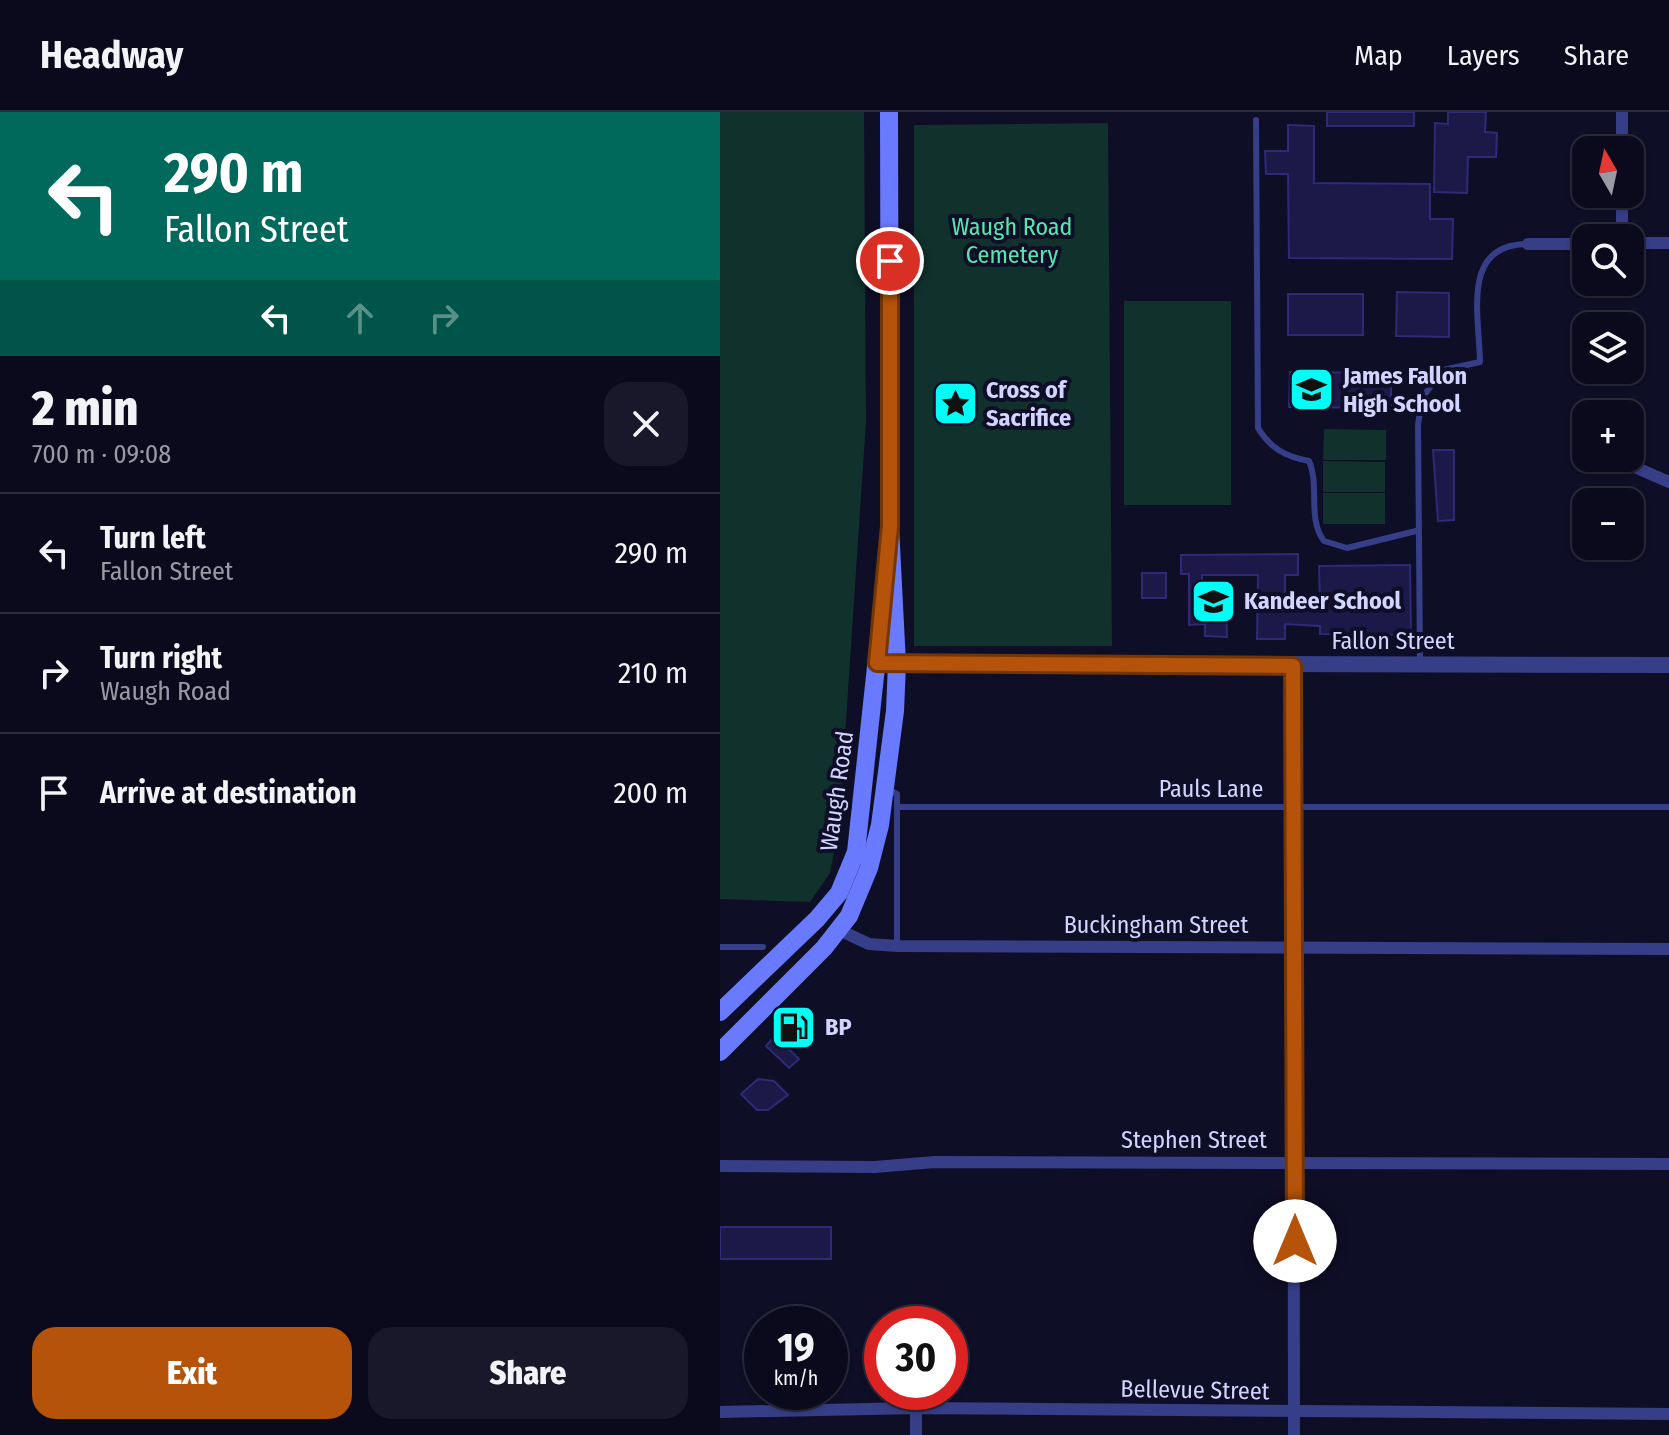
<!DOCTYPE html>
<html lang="en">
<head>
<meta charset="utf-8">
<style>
	:root { --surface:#0b0a1d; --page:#19182a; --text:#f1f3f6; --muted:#9a9aa4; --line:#2b2b3b; --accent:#b45309 }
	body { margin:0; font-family:"Fira Sans Condensed",sans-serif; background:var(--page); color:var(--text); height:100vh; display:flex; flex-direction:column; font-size:30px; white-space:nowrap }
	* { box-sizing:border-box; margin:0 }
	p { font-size:26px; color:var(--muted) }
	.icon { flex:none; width:44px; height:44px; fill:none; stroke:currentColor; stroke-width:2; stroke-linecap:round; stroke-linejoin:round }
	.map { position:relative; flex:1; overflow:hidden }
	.drawer { display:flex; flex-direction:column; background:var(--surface); width:720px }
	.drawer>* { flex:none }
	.banner { background:#00695c; color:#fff; overflow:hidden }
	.needle { width:52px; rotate:351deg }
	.controls { position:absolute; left:852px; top:24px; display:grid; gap:16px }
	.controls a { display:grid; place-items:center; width:72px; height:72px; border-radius:16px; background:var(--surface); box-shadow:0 2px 6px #0004,0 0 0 2px var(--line); font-size:40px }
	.speed { position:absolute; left:24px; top:1194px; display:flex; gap:16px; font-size:40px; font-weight:700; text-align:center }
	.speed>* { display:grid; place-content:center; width:104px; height:104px; border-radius:50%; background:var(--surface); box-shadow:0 2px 6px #0004,0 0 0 2px var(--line); line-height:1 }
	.speed small { font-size:20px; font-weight:400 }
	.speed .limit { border:12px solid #d22; background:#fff; color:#111 }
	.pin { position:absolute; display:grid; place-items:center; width:68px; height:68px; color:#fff; margin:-34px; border:4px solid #fff; border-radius:50%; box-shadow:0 2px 8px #0007 }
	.me { position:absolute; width:88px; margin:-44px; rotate:0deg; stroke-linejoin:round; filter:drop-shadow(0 0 6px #0008) }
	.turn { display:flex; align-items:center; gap:28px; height:168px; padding:0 32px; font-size:36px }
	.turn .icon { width:104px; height:104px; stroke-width:2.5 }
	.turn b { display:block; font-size:56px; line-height:68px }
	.lanes { display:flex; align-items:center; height:76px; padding:0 32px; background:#0003; justify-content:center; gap:40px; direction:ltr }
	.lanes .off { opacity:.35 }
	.round { display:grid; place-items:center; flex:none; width:84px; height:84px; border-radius:24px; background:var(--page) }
	.headline { display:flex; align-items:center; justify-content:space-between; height:136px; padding:0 32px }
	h1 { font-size:48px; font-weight:800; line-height:60px }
	.primary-button { display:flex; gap:16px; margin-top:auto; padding:16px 32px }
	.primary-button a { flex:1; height:92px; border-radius:24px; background:var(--accent); color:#fff; font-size:32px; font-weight:800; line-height:92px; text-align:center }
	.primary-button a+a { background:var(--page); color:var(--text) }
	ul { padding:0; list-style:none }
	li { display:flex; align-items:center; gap:24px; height:120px; padding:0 32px; border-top:2px solid var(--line) }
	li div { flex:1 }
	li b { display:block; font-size:30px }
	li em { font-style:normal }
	header { display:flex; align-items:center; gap:48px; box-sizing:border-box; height:112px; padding:0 40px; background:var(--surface); border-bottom:2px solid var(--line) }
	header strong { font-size:38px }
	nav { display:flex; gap:44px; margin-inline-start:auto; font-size:28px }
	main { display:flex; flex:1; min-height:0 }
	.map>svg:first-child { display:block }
</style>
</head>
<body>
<header>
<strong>Headway</strong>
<nav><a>Map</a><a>Layers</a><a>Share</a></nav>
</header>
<main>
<section class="drawer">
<div class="banner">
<div class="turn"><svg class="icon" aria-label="left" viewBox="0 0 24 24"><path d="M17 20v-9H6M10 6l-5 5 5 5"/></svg><div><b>290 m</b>Fallon Street</div></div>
<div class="lanes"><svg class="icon" aria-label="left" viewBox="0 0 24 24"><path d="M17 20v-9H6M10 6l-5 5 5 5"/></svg><svg class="icon off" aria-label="ahead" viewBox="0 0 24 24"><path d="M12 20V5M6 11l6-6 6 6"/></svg><svg class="icon off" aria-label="right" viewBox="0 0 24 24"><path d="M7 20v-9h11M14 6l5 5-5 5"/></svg></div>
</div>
<div class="headline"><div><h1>2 min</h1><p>700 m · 09:08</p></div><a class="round"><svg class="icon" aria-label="close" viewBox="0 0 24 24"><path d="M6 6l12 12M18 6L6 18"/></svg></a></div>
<ul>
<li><svg class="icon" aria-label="left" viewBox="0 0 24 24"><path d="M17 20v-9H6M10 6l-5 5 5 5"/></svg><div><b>Turn left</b><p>Fallon Street</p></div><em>290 m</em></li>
<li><svg class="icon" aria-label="right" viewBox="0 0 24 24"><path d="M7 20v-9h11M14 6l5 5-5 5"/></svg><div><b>Turn right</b><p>Waugh Road</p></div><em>210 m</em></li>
<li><svg class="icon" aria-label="arrive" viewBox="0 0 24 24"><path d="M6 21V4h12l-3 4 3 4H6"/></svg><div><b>Arrive at destination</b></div><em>200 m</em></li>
</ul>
<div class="primary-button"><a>Exit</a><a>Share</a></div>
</section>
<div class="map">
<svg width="949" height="1323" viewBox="0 0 949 1323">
	<rect width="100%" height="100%" fill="#0f0e27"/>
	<g fill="#10312c">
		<polygon points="0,0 144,0 146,309 119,714 110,761 90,790 0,787"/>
		<polygon points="388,11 392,534 194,534 194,13"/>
		<rect x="404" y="189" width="107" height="204"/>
		<polygon points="604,317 666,318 666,348 603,348"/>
		<polygon points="603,349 665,350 665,380 603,380"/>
		<rect x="603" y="381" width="62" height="31"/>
	</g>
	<g fill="#1c1949" stroke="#2f2976" stroke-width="2">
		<rect x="607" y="0" width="87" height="14"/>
		<polygon points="728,0 766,0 765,20 777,21 776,45 748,45 747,81 714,80 715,11 728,12"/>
		<polygon points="568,13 594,14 594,71 710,72 710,107 733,107 732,147 569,146 568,62 546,62 545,39 568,39"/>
		<polygon points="677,180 729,181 729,225 676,224"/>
		<rect x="568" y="182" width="75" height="41"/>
		<polygon points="570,260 671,261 671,296 569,295"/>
		<polygon points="713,338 734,338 734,408 718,409"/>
		<polygon points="578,442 578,463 565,463 565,493 600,493 599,454 690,453 691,523 600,522 600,514 565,512 565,527 537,527 538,463 482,463 482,484 506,484 507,525 485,524 485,512 469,513 469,462 461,462 461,443"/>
		<rect x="422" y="461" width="24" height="25"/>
		<polygon points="55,924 79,947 69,956 46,934"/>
		<polygon points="38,967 54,969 68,983 48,998 37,998 21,982"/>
		<rect x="0" y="1115" width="111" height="32"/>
	</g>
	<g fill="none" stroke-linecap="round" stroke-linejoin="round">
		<g stroke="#363e88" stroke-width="6">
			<path d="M536,8L538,316C550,336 566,345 589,349C600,374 587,407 604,429L627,436L696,419"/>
			<path d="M700,549L698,313L702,286L723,258L760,250C759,202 741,132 808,132"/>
			<polyline points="169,678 177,682 177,833"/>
			<polyline points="178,695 949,695"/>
			<polyline points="0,835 43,835"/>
		</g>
		<g stroke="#363e88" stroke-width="12">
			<polyline points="902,0 902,38"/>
			<polyline points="902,82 902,126"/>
			<polyline points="910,131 949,131"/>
			<polyline points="808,132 866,132"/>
			<polyline points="894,346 949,370"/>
			<polyline points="573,554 574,1323"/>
			<polyline points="119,818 149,832 177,834 949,837"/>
			<polyline points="0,1054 155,1055 215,1050 949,1052"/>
			<polyline points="0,1300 196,1296 949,1302"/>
			<polyline points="196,1323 196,1296"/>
		</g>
		<polyline stroke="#363e88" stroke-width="16" points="167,551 949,553"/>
		<g stroke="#6a7aff" stroke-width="18">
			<polyline points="0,900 97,807 119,781 136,740 164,481"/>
			<polyline points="0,940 104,836 129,804 149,756 160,713 175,599 177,552 170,414 169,0"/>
		</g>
	</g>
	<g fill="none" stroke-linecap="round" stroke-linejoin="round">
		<defs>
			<polyline id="route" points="170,149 170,414 157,551 573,554 575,1129"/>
		</defs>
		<use href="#route" stroke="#753606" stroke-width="20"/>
		<use href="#route" stroke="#b45309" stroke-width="14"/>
	</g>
	<defs>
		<symbol id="school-square" viewBox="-11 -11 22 22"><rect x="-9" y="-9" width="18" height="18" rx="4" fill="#00fef7" stroke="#0f0e27"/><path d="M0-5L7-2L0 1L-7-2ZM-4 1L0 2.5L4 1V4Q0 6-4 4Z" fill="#111"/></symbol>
		<symbol id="sight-square" viewBox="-11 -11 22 22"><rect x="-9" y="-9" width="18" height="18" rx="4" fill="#00fef7" stroke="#0f0e27"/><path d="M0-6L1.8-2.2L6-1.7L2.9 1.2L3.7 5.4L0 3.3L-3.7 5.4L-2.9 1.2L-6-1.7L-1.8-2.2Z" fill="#111"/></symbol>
		<symbol id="fuel-square" viewBox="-11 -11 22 22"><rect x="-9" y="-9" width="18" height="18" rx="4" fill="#00fef7" stroke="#0f0e27"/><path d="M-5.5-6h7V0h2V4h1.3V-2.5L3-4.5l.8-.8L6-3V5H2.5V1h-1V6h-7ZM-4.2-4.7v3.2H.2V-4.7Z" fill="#111"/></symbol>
	</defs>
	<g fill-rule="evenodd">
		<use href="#school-square" x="566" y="252" width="51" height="51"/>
		<use href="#sight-square" x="210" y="266" width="51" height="51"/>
		<use href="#school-square" x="468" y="464" width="51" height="51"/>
		<use href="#fuel-square" x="48" y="890" width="51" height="51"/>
	</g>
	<g text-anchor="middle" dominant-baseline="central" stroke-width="8" stroke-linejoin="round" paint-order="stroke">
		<g font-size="24" fill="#58e6b0" stroke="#0f0e27">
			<text x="292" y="115">Waugh Road<tspan x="292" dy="28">Cemetery</tspan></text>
		</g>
		<g font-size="24" font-weight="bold" fill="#d3d4ff" stroke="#0f0e27" text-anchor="start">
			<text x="623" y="264">James Fallon<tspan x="623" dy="28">High School</tspan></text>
			<text x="266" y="278">Cross of<tspan x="266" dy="28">Sacrifice</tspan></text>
			<text x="524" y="489">Kandeer School</text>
			<text x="105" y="915">BP</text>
		</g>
		<g font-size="24" fill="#d3d4ff" stroke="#0f0e27">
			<text x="673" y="529">Fallon Street</text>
			<text x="491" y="677">Pauls Lane</text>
			<text transform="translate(117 679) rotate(-82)">Waugh Road</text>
			<text x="436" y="813">Buckingham Street</text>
			<text x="474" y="1028">Stephen Street</text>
			<text transform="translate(475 1278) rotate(1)">Bellevue Street</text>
		</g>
	</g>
</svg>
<div class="controls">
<a><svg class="needle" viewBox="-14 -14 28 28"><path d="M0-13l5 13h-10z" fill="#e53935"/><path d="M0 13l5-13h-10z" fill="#9a9aa4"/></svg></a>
<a><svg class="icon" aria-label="search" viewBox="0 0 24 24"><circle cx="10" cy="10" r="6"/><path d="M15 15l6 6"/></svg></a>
<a><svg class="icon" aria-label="layers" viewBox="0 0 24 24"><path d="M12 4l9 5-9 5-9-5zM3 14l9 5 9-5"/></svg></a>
<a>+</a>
<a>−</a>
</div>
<div class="speed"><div>19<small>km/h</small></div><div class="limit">30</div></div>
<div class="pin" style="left:170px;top:149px;background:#d93025"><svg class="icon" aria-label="arrive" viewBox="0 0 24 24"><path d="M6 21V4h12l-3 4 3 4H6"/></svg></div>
<svg class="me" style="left:575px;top:1129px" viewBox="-20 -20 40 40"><circle r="19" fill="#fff"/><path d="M0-13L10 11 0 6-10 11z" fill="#b45309"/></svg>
</div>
</main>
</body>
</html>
